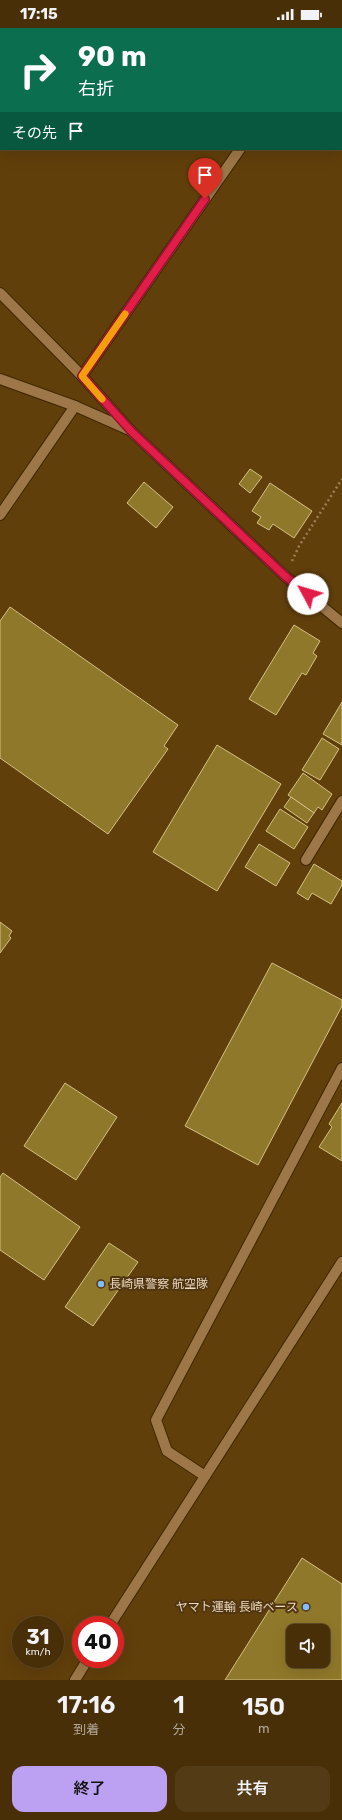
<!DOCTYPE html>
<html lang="ja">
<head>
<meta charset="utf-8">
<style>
	:root { --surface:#492f08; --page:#533b16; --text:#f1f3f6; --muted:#b1a99c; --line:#614a29; --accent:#bca0f2 }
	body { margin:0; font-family:Rubik,"Noto Sans JP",sans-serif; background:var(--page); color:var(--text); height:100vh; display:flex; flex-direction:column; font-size:15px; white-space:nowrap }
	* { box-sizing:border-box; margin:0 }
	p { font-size:13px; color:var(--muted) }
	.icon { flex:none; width:22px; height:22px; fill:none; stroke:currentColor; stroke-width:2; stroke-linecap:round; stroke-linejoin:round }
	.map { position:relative; height:1652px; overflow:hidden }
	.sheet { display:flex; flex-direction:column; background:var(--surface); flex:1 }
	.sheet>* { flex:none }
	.banner { position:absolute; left:0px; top:0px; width:342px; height:122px; box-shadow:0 4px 16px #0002,0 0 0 1px var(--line); background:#0b6e4f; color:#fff; overflow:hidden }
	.controls { position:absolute; left:286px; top:1596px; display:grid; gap:8px }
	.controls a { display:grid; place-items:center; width:44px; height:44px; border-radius:8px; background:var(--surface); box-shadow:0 4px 16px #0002,0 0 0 1px var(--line); font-size:20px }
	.speed { position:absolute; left:12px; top:1588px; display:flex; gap:8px; font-size:20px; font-weight:700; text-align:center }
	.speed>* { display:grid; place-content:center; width:52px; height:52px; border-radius:50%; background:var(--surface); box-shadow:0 4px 16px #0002,0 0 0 1px var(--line); line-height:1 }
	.speed small { font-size:10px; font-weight:400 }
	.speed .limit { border:6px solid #d22; background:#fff; color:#111 }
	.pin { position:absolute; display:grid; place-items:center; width:34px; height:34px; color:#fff; margin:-41px -17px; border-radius:50% 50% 50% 0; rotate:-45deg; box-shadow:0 0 4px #0007 }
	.pin .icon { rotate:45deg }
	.me { position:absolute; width:44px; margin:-22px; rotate:309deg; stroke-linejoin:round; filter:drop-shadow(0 0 3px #0008) }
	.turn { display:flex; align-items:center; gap:14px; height:84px; padding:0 12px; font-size:18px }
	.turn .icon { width:52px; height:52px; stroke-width:2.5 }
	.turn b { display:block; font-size:28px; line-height:34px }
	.then { display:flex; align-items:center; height:38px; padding:0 12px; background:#0003; gap:8px; font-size:15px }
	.eta { display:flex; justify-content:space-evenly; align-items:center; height:68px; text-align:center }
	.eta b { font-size:24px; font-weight:600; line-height:28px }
	.primary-button { display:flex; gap:8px; margin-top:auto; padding:8px 12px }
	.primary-button a { flex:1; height:46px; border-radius:12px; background:var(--accent); color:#111; font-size:16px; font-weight:600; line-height:46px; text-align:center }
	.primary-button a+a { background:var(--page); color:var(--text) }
	.status { display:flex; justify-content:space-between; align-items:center; height:28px; padding:0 20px; background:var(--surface); direction:ltr }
	.status svg { height:11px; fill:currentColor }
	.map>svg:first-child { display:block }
</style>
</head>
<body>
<div class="status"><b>17:15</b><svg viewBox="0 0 49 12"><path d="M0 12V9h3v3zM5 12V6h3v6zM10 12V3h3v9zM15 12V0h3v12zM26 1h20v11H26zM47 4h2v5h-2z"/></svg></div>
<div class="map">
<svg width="342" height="1652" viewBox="0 0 342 1652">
	<rect width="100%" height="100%" fill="#613f0b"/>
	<g fill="#90782a" stroke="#d4c086" fill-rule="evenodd">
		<polygon points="250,441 262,449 250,465 239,456"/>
		<polygon points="144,454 173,479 156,500 127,475"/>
		<polygon points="270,455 312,483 294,510 273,496 269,502 257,495 261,489 252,483"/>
		<polygon points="10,579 178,697 164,718 168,721 108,806 0,730 0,593"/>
		<polygon points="294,597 320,613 313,625 317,628 306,647 302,645 276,687 249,671"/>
		<polygon points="342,674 342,717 323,706"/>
		<polygon points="322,710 339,721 320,752 302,742"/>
		<polygon points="217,717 281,756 217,863 153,824"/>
		<polygon points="303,745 332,766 322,782 318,779 314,785 288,767"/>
		<polygon points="291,769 314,785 307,795 284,779"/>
		<polygon points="280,781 308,799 294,821 266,803"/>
		<polygon points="259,816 290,835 276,858 245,839"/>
		<polygon points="314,836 342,853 342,857 331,876 312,865 308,872 297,865"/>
		<polygon points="0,894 12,903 9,908 11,910 0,925"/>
		<polygon points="272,935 342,972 342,978 258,1137 185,1098"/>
		<polygon points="65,1055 117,1089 76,1152 24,1118"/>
		<polygon points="342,1075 342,1133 319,1119 332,1099 329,1096"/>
		<polygon points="3,1145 80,1199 44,1252 0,1222 0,1149"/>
		<polygon points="109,1215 138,1234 93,1298 65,1279"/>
		<path d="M302,1530L342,1556V1652H225ZM293,1603H323V1633H293Z"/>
	</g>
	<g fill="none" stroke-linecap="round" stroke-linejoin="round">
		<defs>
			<g id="lane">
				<polyline points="0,265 82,348 131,403"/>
				<polyline points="0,351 75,378 127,401"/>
			</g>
			<g id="street">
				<polyline points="323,1 324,0"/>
				<polyline points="341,48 342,49"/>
				<polyline points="82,348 240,121"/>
				<polyline points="0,487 75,378"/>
				<polyline points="306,832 342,773"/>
				<polyline points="205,1448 167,1423 156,1392 342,1040"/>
			</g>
			<g id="secondary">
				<polyline points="131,403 285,548 342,595"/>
				<polyline points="110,1597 342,1234"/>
				<polyline points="75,1652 88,1631"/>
			</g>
		</defs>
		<use href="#lane" stroke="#402700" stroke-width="12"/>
		<use href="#street" stroke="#402700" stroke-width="12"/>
		<use href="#secondary" stroke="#402700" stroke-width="12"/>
		<polyline stroke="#9b7f56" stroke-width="2.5" stroke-dasharray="2 3" stroke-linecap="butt" points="292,533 299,518 342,451"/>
		<use href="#lane" stroke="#9d7748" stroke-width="10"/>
		<use href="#street" stroke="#9d7748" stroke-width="10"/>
		<use href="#secondary" stroke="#9d7748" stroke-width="10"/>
	</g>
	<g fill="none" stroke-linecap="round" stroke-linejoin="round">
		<defs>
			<polyline id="route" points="205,171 82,348 131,403 285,548 308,566"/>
		</defs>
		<use href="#route" stroke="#92132f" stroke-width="10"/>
		<use href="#route" stroke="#e11d48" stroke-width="7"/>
		<polyline stroke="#f59e0b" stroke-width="7" points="102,371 82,348 125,286"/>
	</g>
	<g fill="#83bcfb" stroke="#513612" stroke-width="1.5">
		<circle cx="101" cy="1256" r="4"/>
		<circle cx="306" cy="1579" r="4"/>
	</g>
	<g text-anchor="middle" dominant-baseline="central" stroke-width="4" stroke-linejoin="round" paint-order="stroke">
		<g font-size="12" fill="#ecd8bf" stroke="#513612" text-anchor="start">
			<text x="109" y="1256">長崎県警察 航空隊</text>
			<text x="298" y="1579" text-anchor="end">ヤマト運輸 長崎ベース</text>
		</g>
	</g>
</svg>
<div class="controls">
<a><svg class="icon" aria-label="sound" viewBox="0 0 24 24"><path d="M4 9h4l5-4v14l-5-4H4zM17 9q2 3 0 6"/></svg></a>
</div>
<div class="speed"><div>31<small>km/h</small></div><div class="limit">40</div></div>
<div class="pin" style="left:205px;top:171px;background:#d93025"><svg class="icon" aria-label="arrive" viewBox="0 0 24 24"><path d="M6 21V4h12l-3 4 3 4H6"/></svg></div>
<svg class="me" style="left:308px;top:566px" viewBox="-20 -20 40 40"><circle r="19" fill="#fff"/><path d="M0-13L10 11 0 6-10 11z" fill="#e11d48"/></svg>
<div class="banner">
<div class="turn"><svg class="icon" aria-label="right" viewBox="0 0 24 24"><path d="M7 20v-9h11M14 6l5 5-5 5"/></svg><div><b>90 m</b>右折</div></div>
<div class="then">その先<svg class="icon" aria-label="arrive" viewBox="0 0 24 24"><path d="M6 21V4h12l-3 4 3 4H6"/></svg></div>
</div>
</div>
<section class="sheet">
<div class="eta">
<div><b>17:16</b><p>到着</p></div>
<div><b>1</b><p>分</p></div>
<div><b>150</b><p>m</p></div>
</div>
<div class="primary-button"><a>終了</a><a>共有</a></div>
</section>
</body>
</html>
